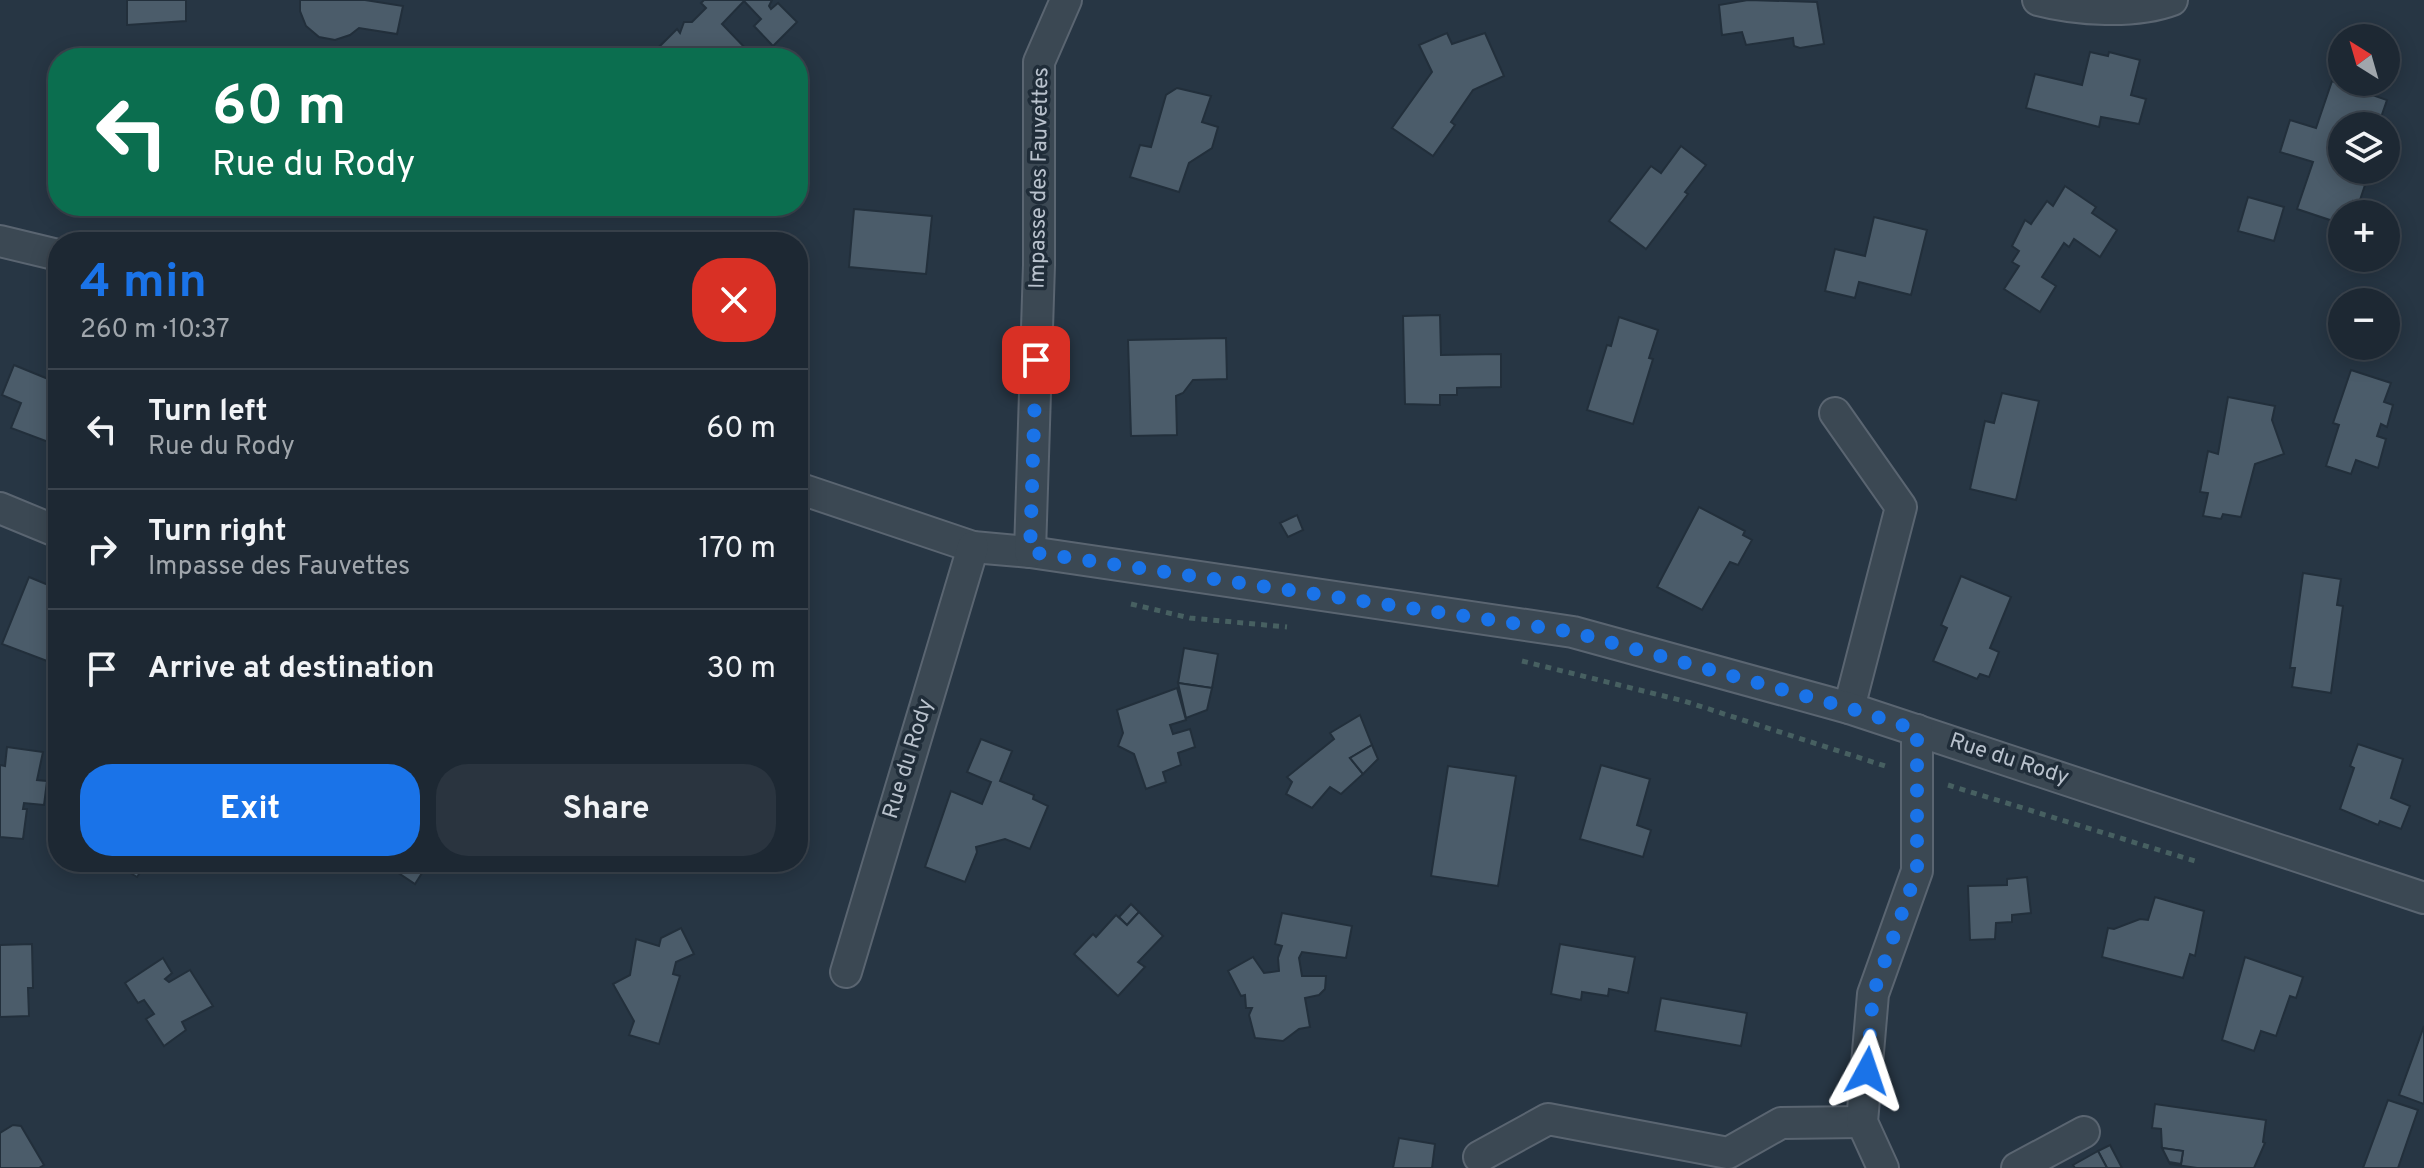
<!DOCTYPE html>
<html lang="en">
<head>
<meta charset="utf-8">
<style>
	:root { --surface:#1d2833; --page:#2a343f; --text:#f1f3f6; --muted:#a0a6ac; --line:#3b444e; --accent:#1a73e8 }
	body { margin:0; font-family:Overpass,sans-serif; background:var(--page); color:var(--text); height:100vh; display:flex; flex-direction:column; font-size:30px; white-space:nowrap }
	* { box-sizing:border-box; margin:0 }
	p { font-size:26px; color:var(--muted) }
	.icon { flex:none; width:44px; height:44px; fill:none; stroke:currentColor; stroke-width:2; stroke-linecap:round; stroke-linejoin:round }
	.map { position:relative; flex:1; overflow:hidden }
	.panel { position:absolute; left:48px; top:232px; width:760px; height:640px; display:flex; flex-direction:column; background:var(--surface); border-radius:32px; box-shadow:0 4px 20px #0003,0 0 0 2px var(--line) }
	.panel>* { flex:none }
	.hud { position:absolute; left:48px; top:48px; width:760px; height:168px; border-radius:32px; box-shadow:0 4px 20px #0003,0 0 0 2px var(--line); background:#0b6e4f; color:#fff; overflow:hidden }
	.needle { width:52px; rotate:323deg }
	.fabs { position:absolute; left:2328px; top:24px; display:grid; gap:16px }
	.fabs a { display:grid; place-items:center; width:72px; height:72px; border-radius:50%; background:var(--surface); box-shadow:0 4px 20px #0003,0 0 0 2px var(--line); font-size:40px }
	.pin { position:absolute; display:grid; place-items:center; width:68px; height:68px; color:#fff; margin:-34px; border-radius:16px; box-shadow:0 4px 12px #0006 }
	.me { position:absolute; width:88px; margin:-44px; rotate:5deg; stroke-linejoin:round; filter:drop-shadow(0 0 6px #0008) }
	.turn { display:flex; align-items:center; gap:28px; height:168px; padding:0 32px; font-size:36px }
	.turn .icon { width:104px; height:104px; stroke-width:2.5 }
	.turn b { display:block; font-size:56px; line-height:68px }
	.round { display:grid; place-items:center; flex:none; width:84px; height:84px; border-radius:32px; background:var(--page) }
	.head { display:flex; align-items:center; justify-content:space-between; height:136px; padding:0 32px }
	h1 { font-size:48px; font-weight:700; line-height:60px; color:var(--accent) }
	.button { display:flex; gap:16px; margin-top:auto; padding:16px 32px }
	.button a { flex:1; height:92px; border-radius:32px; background:var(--accent); color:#fff; font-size:32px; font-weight:700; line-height:92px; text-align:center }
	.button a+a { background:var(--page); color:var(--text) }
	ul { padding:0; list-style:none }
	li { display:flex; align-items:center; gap:24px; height:120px; padding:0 32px; border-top:2px solid var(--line) }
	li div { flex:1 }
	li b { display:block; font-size:30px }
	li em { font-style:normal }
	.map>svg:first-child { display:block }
</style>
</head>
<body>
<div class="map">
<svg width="2424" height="1168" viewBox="0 0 2424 1168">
	<rect width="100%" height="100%" fill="#273644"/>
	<g fill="#4b5c6a" stroke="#222f3b" stroke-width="2">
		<polygon points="127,0 186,0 186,21 127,25"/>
		<polygon points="300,0 365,0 403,6 397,34 359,28 350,35 335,40 319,37 306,26 300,11"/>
		<polygon points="704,0 772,0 769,6 771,9 778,3 797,22 773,46 754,26 761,19 744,1 722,24 750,53 745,58 648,58 677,29 680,33 684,22 692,22 706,8 701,3"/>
		<polygon points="1748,0 1817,2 1824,44 1800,48 1794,46 1793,38 1746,45 1742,32 1722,35 1719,5"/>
		<polygon points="1447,33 1452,44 1485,33 1504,76 1473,90 1451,122 1455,125 1433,156 1392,128 1432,72 1419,45"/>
		<polygon points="2090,52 2108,56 2109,52 2140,60 2131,95 2146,99 2139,124 2101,117 2099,127 2026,108 2035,74 2082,85"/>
		<polygon points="2332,81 2387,100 2378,126 2342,126 2342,170 2370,170 2359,203 2353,201 2349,214 2342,214 2342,224 2297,209 2313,162 2280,152 2290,120 2316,128"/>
		<polygon points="1177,88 1211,96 1202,122 1218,127 1212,148 1189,163 1179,192 1130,177 1140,145 1151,147 1166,95"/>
		<polygon points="1681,146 1706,165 1685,192 1688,194 1646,249 1609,221 1651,166 1661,173"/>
		<polygon points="2065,186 2096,207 2092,213 2117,230 2100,257 2074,239 2069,247 2064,243 2042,277 2056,286 2040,312 2004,289 2019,266 2012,262 2019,251 2012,246 2025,220 2031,224 2047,201 2053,206"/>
		<polygon points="2248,197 2284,207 2274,241 2238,231"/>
		<polygon points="854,209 932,216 926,274 849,267"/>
		<polygon points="1874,217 1927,230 1911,295 1859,282 1855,298 1825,291 1835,249 1865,256"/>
		<polygon points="1440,315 1441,355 1501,354 1501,387 1457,388 1457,395 1440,395 1440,405 1405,404 1403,316"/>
		<polygon points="1619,317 1658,330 1649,358 1653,359 1633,424 1587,410 1607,345 1611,346"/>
		<polygon points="1226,338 1227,379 1193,380 1183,393 1176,396 1177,435 1131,436 1128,340"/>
		<polygon points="14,365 58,383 58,426 51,443 11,428 21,403 2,395"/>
		<polygon points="2351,370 2391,383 2384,402 2393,405 2387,427 2381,424 2377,436 2386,439 2378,468 2356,460 2351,474 2326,466 2339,425 2333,423"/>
		<polygon points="2002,393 2039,401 2016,500 1970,489 1985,421 1994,423"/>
		<polygon points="2228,397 2275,406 2272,420 2284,454 2255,464 2241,517 2223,514 2221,519 2203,516 2208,493 2200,492 2208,451 2218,454"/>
		<polygon points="1699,507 1745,531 1743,535 1752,540 1738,565 1730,562 1702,610 1657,587"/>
		<polygon points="1297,515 1303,530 1288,537 1280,523"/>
		<polygon points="2303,573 2341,579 2337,605 2343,606 2331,693 2292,687 2295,668 2290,668"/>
		<polygon points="1961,576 2011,597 1990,648 1999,652 1989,677 1980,674 1977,679 1933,661 1947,628 1941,625"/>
		<polygon points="29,577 58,589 58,635 47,661 2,644"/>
		<polygon points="58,635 58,665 47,661"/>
		<polygon points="1184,648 1218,654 1212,688 1178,683"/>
		<polygon points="1178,683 1212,688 1207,710 1186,718"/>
		<polygon points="1177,688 1186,720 1170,725 1173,734 1190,729 1195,747 1178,753 1181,765 1163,772 1166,782 1146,789 1134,754 1118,746 1123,733 1117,710"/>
		<polygon points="1360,715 1372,745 1350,758 1363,774 1341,794 1330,787 1312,808 1286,794 1292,782 1287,777 1334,739 1330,733"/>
		<polygon points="981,739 1012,751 1000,781 1034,795 1033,799 1048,806 1030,849 1005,839 976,847 977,852 965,882 925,867 951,791 982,804 991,782 967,772"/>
		<polygon points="2358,744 2403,759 2391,798 2410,806 2401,829 2380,821 2378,825 2340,809 2354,768 2350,766"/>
		<polygon points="1372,745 1378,759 1363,774 1350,758"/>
		<polygon points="7,747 43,752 37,780 47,781 44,805 24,803 23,809 27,809 23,839 0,837 0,765 5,766"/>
		<polygon points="1601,765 1650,779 1637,825 1651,830 1643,857 1580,839"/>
		<polygon points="1448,766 1516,776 1498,886 1431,876"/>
		<polygon points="113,862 147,862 137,877"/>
		<polygon points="382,862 429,862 415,884"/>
		<polygon points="2027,877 2031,913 2012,915 2012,922 1996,923 1995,939 1970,940 1968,886 2007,885 2007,879"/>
		<polygon points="2155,897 2204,911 2195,956 2190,954 2183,978 2102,957 2108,928 2114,929 2140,919 2148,920"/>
		<polygon points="1131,904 1139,912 1127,925 1119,917"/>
		<polygon points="1139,912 1163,936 1138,962 1145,967 1118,996 1074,954 1093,934 1096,937 1116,915 1127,925"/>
		<polygon points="1282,913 1352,926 1346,958 1302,952 1299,958 1302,976 1326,976 1325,989 1319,995 1305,998 1310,1027 1299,1029 1283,1041 1255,1038 1249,1015 1252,1008 1246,1008 1245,995 1241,996 1228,971 1253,957 1264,973 1279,971 1278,958 1282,946 1275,944"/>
		<polygon points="681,928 694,954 676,962 673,974 680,976 659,1044 629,1035 634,1021 613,984 630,975 636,939 659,946 661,938"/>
		<polygon points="32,944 33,988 28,988 29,1016 0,1017 0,945"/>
		<polygon points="1560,944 1635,957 1628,993 1609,989 1608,996 1582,992 1581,1000 1551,994"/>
		<polygon points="2245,957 2303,977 2296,998 2290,996 2276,1036 2261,1031 2254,1051 2222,1040"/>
		<polygon points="163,958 172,973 165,979 169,982 190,970 213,1006 182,1022 186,1030 164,1046 146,1019 154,1014 144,1000 138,1003 125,983"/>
		<polygon points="1661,998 1747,1013 1741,1046 1655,1031"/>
		<polygon points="2424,1026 2424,1104 2399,1095"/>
		<polygon points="2388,1100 2418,1110 2398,1168 2363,1168"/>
		<polygon points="2155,1104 2266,1120 2263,1142 2265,1143 2254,1168 2197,1168 2170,1164 2169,1162 2181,1164 2183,1151 2162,1148 2161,1129 2152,1128"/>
		<polygon points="13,1125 21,1126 44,1165 39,1168 0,1168 0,1133"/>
		<polygon points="1399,1138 1435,1144 1432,1168 1393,1168"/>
		<polygon points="2110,1145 2122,1168 2107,1168 2098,1151"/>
		<polygon points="2162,1148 2183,1151 2181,1164 2169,1162"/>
		<polygon points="2098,1151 2107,1168 2075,1168 2073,1165"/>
	</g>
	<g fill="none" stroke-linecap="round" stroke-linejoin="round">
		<defs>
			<g id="street">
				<path d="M2038,0C2076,10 2135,14 2172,0"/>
				<polyline points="0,241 58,255"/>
				<polyline points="1835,413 1901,507 1849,708"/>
				<polyline points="798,488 973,547 1030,552 1573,632 1849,708 2424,898"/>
				<polyline points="0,508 58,532"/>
				<polyline points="1030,552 1039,265 1039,62 1066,0"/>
				<polyline points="846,972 973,547"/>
				<polyline points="1479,1157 1548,1119 1728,1153 1781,1123 1862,1122"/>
				<polyline points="1883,1168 1862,1122 1873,994 1917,871 1917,730"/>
				<polyline points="2017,1168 2084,1132"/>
			</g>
		</defs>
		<use href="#street" stroke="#5a6571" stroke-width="34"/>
		<g stroke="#476061" stroke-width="5" stroke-dasharray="6 6" stroke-linecap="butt">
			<polyline points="1131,604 1190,618 1287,627"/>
			<polyline points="1522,661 1684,701 1885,766"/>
			<polyline points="1948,785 2198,862"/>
		</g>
		<use href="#street" stroke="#3b4853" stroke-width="30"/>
	</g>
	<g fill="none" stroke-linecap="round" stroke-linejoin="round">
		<polyline stroke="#1a73e8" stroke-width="14" stroke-dasharray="0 25.2" points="1036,360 1030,552 1573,632 1849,708 1917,730 1917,871 1873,994 1867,1071"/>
	</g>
	<g text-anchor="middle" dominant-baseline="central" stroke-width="7" stroke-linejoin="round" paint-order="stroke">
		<g font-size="22" fill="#b9c2cd" stroke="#202d39">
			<text transform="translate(1040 178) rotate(-89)">Impasse des Fauvettes</text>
			<text transform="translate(909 759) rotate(-73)">Rue du Rody</text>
			<text transform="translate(2009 760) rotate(18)">Rue du Rody</text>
		</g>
	</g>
</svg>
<div class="fabs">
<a><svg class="needle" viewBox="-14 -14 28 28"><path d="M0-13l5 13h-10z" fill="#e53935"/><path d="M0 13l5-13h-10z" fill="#a0a6ac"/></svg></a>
<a><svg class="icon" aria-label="layers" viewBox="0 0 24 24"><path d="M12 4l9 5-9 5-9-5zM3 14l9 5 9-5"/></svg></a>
<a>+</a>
<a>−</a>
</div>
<div class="pin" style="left:1036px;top:360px;background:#d93025"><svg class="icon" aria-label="arrive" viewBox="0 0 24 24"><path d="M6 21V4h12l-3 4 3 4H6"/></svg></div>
<svg class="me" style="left:1867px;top:1071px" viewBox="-20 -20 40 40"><path d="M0-17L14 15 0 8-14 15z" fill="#1a73e8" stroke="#fff" stroke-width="4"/></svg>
<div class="hud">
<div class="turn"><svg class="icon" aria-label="left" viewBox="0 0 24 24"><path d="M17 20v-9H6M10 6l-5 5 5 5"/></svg><div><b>60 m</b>Rue du Rody</div></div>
</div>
<section class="panel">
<div class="head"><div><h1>4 min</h1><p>260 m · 10:37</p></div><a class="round" style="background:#d93025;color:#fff"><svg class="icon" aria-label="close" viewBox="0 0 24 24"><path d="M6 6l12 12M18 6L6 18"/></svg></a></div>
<ul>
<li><svg class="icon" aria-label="left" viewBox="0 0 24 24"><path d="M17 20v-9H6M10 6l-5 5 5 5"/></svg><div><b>Turn left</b><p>Rue du Rody</p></div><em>60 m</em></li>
<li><svg class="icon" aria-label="right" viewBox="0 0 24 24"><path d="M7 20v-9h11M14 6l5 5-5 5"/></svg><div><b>Turn right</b><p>Impasse des Fauvettes</p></div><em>170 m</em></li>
<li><svg class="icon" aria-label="arrive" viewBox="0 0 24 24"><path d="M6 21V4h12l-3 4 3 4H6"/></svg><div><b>Arrive at destination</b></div><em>30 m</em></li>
</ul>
<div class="button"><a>Exit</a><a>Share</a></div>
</section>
</div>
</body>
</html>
